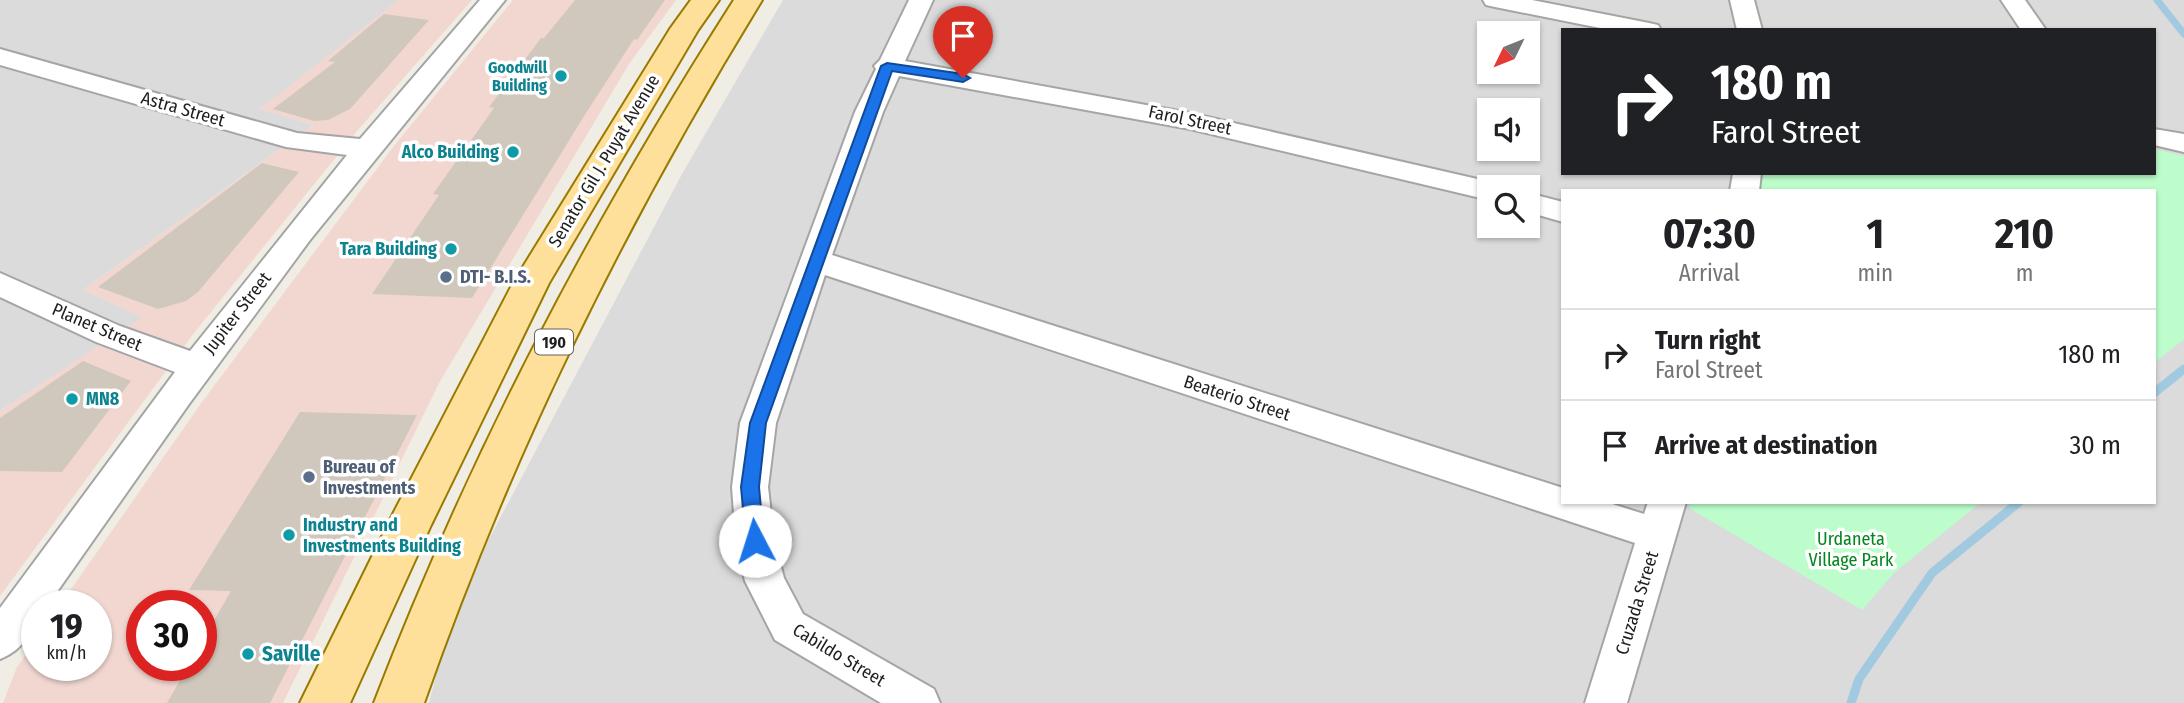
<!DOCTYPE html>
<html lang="en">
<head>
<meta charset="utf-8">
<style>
	:root { --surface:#fff; --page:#f6f6f6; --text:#202124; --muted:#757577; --line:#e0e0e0 }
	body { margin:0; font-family:"Fira Sans Condensed",sans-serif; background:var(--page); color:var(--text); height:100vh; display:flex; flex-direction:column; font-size:26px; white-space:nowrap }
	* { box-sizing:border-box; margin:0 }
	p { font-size:23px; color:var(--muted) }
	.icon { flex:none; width:38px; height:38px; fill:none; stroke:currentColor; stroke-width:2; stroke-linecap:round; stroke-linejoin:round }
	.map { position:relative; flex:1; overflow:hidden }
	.details { position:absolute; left:1561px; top:189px; width:595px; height:315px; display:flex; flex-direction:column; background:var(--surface); border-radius:0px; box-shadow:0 2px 5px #0004 }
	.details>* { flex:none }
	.hud { position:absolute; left:1561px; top:28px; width:595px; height:147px; border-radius:0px; box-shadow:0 2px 5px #0004; background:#202124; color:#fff; overflow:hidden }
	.needle { width:46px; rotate:227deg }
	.buttons { position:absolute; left:1477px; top:21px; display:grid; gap:14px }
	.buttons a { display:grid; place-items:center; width:63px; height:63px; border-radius:0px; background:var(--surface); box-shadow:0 2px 5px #0004; font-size:35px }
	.speed { position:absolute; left:21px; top:590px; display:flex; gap:14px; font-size:35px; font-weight:700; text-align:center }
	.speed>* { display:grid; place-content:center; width:91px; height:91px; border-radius:50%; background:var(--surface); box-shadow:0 2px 5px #0004; line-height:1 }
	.speed small { font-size:18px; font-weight:400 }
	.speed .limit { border:10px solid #d22; background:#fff; color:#111 }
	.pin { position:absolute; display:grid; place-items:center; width:60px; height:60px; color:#fff; margin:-72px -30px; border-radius:50% 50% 50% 0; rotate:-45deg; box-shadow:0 0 7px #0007 }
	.pin .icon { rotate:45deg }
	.me { position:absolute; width:77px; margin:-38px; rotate:355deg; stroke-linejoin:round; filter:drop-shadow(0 0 5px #0008) }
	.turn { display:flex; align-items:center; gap:24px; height:147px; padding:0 35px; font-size:32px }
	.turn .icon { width:91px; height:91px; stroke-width:2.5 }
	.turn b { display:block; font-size:49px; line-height:60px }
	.eta { display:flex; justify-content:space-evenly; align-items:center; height:119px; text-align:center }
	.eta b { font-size:42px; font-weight:700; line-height:49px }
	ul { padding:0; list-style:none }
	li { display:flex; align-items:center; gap:21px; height:91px; padding:0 35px; border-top:2px solid var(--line) }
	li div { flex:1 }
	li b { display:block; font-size:26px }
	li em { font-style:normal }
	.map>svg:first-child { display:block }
</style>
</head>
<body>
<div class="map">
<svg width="2184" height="703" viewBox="0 0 2184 703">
	<rect width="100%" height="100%" fill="#f0ede4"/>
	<g fill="#dcdbdb" fill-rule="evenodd">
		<polygon points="0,0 399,0 261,109 314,125 83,290 143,317 0,411"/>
		<path d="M783,0H2184V703H429L443,649L432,647L682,174ZM1563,30H2154V173H1563ZM1489,33H1528V72H1489ZM1489,110H1528V149H1489ZM1489,187H1528V226H1489ZM1563,191H2154V502H1563Z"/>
	</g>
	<g fill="#f2d7d1" fill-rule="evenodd">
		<polygon points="399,0 472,0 357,131 194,333 0,596 0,411 142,317 83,290 314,125 260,109"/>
		<path d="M513,0H676L629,64L439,383L283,703H3L17,667L37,639V665H96V606L60,605L202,402L394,146ZM142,606H201V665H142Z"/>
	</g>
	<g fill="#bdfdcb">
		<polygon points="2154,149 2184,156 2184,339 2154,363 2154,191 1758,191 1762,173 2154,173"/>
		<polygon points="1691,502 1981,502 1894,573 1862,610 1689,508"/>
	</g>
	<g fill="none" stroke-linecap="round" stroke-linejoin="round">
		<polyline stroke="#a1cae1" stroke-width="7" points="2157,0 2184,34"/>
		<g stroke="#a1cae1" stroke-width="9">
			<polyline points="2154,393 2184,369"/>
			<polyline points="1851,703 1859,679 1932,573 2019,502"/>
		</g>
	</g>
	<g fill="#d0c8bc">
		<polygon points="575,0 665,0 637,40 634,39 586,113 472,298 372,294 439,195 433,194 494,108 489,107 541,38 544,38"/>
		<polygon points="384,14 429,20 350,109 328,120 314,121 273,109 335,62 328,61"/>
		<polygon points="262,163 299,172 198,292 186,301 158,309 98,287"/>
		<polygon points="83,361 131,381 62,472 0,471 0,418"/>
		<polygon points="300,412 417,415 270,703 167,703 189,665 201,665 201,643 231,591 189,590"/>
	</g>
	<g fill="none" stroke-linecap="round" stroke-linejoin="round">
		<defs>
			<g id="street">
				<path d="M480,0H505L310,240L189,404L47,606H37C37,629 22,651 0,659V608L175,372L96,342L0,297V273L120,326L190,351L347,155L286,147L0,65V49L297,133L360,139Z"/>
				<polygon points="909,0 933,0 905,61 1190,113 1499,184 1501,187 1489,187 1489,200 1190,129 899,76 883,112 832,255 1563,488 1563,502 1606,502 1644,514 1648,502 1686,502 1627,703 1585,703 1635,543 825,275 776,423 768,487 774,541 784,578 803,614 934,689 940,703 881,703 775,640 745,581 736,541 732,487 740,423 855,112 876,69 874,66 880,60"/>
				<polygon points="1483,0 1532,0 1649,23 1658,25 1661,30 1610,30 1495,7 1486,5"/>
				<polygon points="1730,0 1754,0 1762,30 1737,30"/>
				<polygon points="2001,0 2025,0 2046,30 2021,30"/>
				<polygon points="2154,129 2184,134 2184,152 2154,145"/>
				<polygon points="1733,173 1761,173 1759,191 1730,191"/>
				<polygon points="1528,193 1563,202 1563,222 1528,212"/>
			</g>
			<g id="primary">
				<polygon points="691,0 719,0 698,30 549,283 431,525 350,703 300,703 394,512 513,283 670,29"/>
				<path d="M734,0H762C623,227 512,452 424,703H374C471,451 589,227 734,0Z"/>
			</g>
		</defs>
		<use href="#street" stroke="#a5a5a5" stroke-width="4"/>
		<use href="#primary" stroke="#997a00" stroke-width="4"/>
		<use href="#street" fill="#fff" fill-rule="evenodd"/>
		<use href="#primary" fill="#ffe09a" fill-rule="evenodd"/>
	</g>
	<polygon fill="#1a73e8" stroke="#114b97" stroke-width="2" points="887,63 963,74 970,78 963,82 892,71 766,423 759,487 764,541 755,548 746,541 741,487 750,423 881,66"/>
	<g fill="#0f9aa8" stroke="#fff" stroke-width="2.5">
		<circle cx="561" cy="76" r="7"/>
		<circle cx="513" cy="152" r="7"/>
		<circle cx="451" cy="249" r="7"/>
		<circle cx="72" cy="399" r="7"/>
		<circle cx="289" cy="535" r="7"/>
		<circle cx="248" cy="654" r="7"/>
	</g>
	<g fill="#5c6f8a" stroke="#fff" stroke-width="2.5">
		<circle cx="446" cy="277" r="7"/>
		<circle cx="309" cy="477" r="7"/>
	</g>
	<g text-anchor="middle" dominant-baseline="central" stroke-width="7" stroke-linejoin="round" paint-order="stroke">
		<g font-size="16" font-weight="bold" fill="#0d838f" stroke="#fff" text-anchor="end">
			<text x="547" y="67">Goodwill<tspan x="547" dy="18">Building</tspan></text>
		</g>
		<rect fill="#fff" stroke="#626262" stroke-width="2" x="535" y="329.5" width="38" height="25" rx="5"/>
		<g font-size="16" font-weight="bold" fill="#1e1e1e">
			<text x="554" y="342">190</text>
		</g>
		<g font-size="18" fill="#1e1e1e" stroke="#fff">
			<text transform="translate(183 109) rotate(16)">Astra Street</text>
			<text transform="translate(1190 120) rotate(12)">Farol Street</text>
			<text transform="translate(604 161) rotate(-59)">Senator Gil J. Puyat Avenue</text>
			<text transform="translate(237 313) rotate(-52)">Jupiter Street</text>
			<text transform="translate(97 327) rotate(23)">Planet Street</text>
			<text transform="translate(1237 398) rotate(18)">Beaterio Street</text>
			<text transform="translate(1637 603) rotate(-73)">Cruzada Street</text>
			<text transform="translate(839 655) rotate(31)">Cabildo Street</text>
		</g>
		<g font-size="18" font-weight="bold" fill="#0d838f" stroke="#fff" text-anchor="end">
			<text x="499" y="152">Alco Building</text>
			<text x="437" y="249">Tara Building</text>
			<text x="86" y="399" text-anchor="start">MN8</text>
			<text x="303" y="525" text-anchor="start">Industry and<tspan x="303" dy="21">Investments Building</tspan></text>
		</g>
		<g font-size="18" font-weight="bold" fill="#4e5e75" stroke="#fff" text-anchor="start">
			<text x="460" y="277">DTI- B.I.S.</text>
			<text x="323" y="467">Bureau of<tspan x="323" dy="21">Investments</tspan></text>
		</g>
		<g font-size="18" fill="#03851f" stroke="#fff">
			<text x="1851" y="539">Urdaneta<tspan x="1851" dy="21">Village Park</tspan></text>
		</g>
		<g font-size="21" font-weight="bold" fill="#0d838f" stroke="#fff" text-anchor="start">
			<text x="262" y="654">Saville</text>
		</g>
	</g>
</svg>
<div class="buttons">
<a><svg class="needle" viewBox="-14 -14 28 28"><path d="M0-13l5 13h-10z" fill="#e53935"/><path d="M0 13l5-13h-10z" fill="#757577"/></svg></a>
<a><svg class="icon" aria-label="sound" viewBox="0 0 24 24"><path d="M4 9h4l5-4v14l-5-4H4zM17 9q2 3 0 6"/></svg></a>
<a><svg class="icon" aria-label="search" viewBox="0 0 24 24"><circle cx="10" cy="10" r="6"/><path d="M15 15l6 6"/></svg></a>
</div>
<div class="speed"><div>19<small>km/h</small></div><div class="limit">30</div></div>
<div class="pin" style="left:963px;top:78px;background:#d93025"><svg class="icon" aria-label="arrive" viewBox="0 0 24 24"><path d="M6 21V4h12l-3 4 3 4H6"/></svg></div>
<svg class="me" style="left:755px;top:541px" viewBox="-20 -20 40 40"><circle r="19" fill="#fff"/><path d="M0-13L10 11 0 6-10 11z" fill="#1a73e8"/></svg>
<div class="hud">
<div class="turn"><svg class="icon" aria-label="right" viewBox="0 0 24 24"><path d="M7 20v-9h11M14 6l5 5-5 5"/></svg><div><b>180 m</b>Farol Street</div></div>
</div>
<section class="details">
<div class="eta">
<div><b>07:30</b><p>Arrival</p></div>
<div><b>1</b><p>min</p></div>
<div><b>210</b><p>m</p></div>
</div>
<ul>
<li><svg class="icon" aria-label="right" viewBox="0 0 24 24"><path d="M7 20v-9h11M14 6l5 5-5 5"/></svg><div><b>Turn right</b><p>Farol Street</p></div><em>180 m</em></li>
<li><svg class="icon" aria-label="arrive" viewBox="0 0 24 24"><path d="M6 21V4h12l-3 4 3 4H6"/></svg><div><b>Arrive at destination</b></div><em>30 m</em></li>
</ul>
</section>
</div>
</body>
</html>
